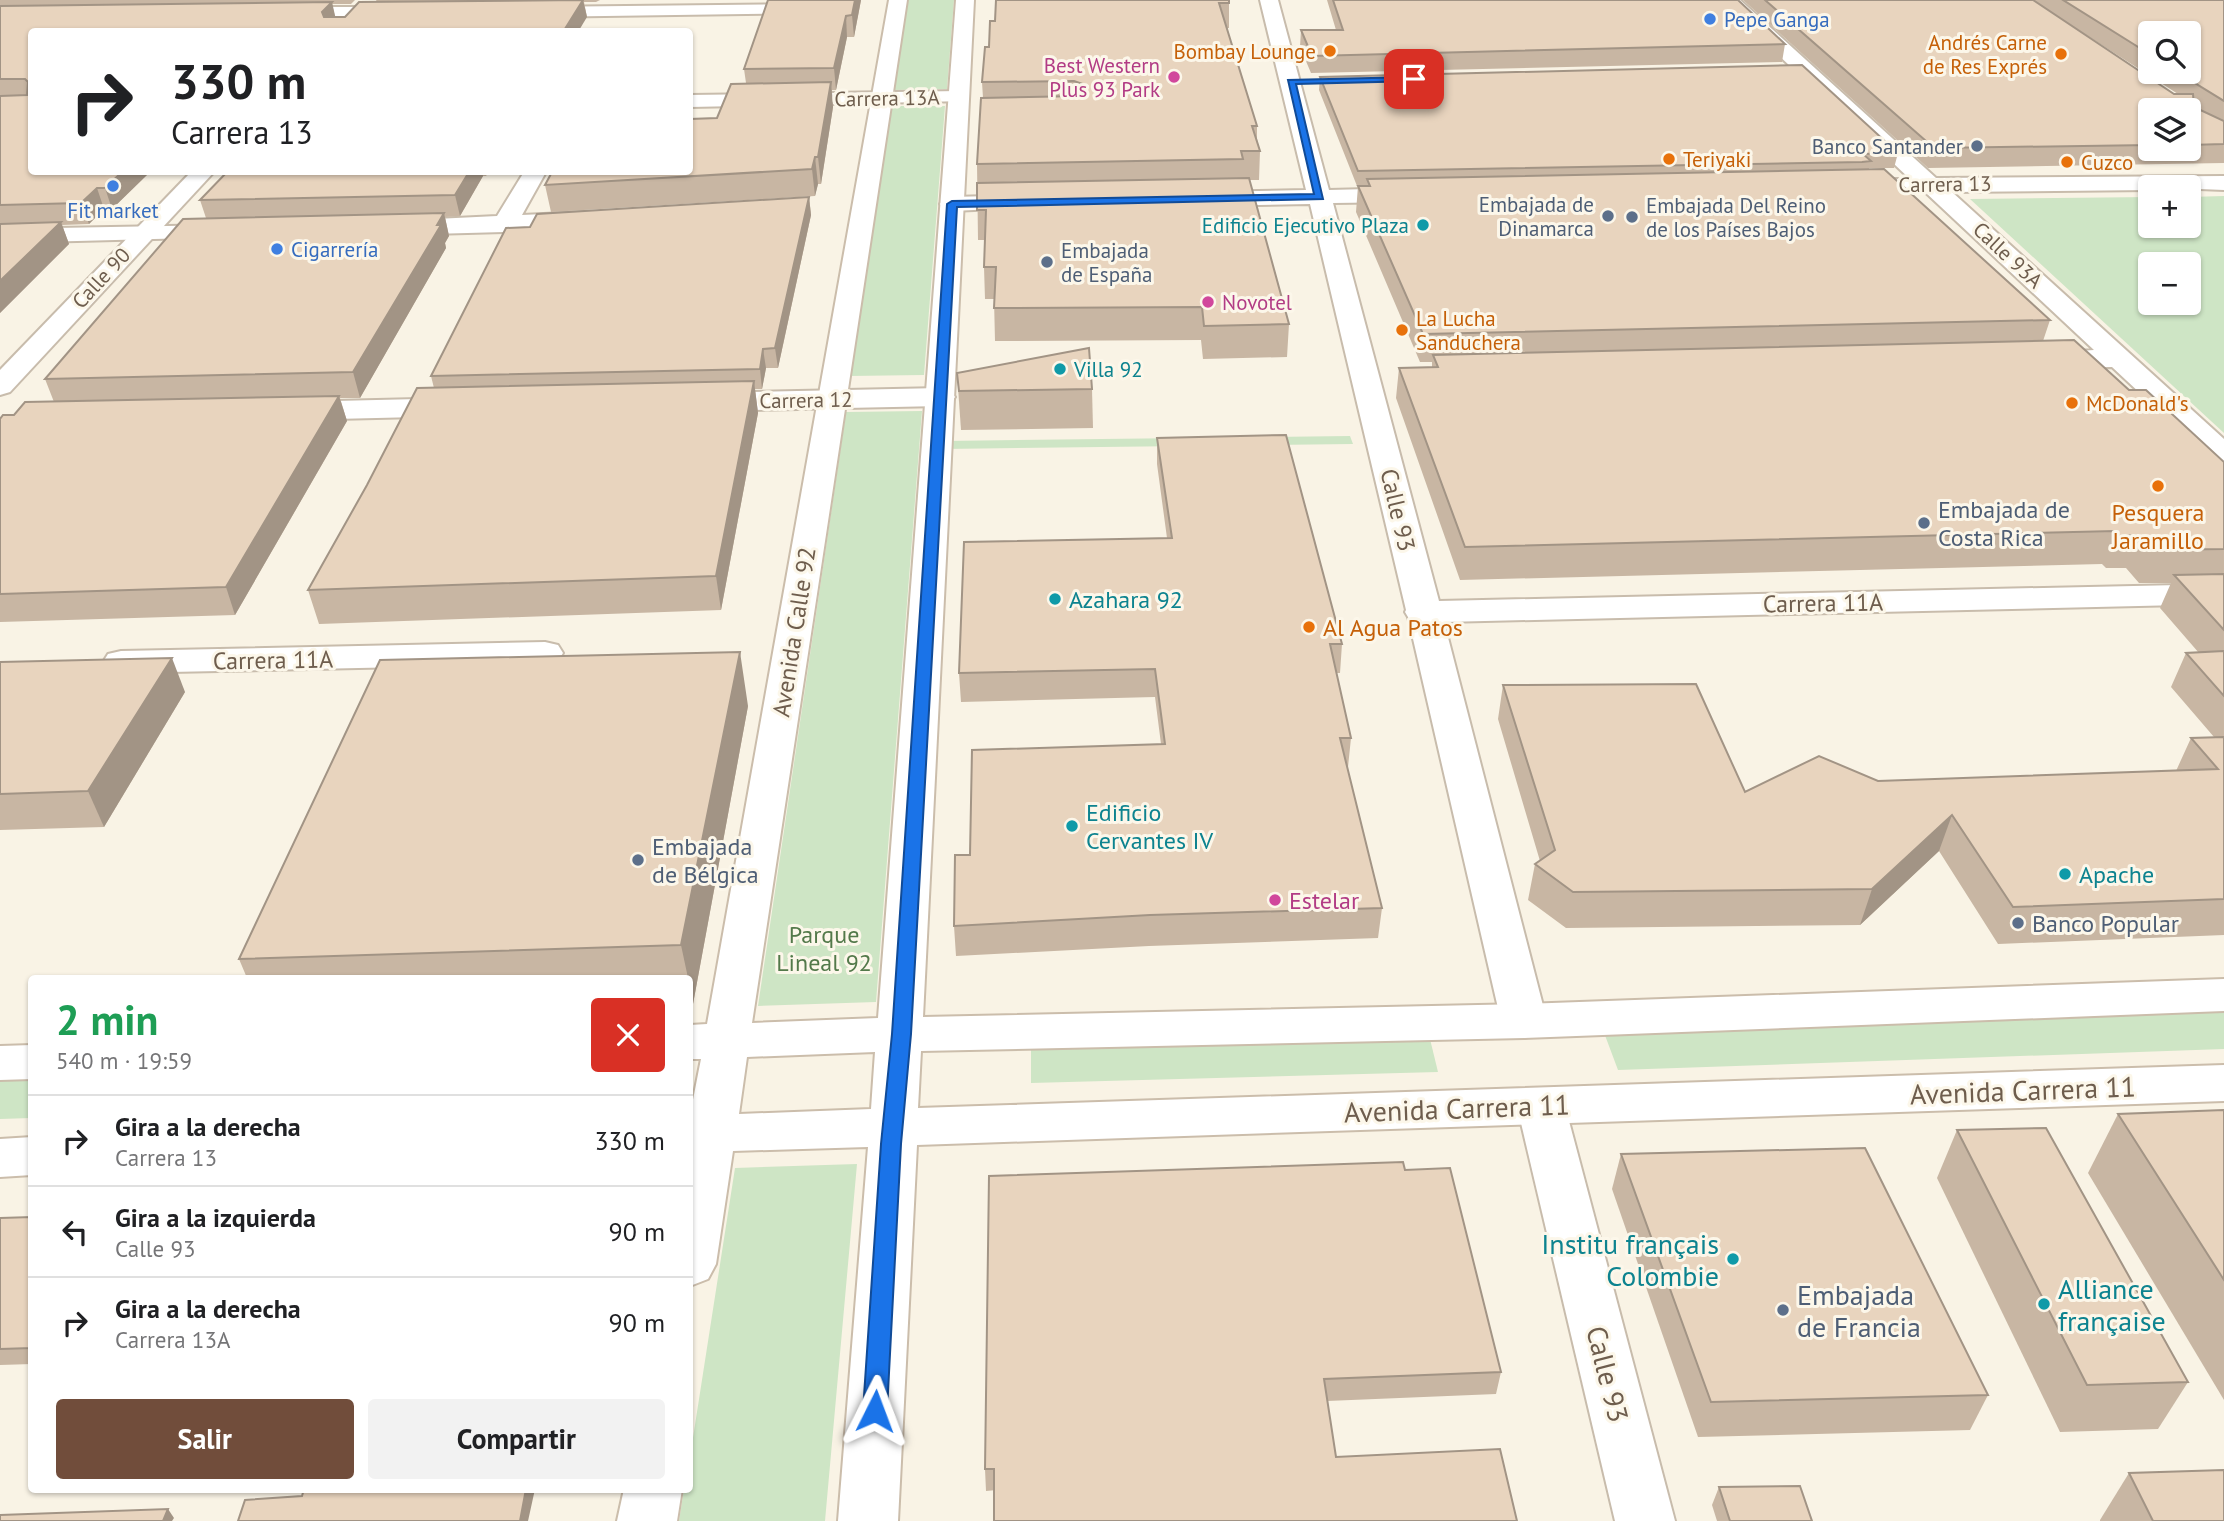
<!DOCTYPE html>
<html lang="es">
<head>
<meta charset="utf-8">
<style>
	:root { --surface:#fff; --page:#f2f2f2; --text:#202124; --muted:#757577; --line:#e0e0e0; --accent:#714d3b }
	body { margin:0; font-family:"PT Sans",sans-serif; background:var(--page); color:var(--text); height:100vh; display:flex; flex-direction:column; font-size:26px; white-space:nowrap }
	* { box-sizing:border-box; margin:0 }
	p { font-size:23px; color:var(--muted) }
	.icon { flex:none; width:38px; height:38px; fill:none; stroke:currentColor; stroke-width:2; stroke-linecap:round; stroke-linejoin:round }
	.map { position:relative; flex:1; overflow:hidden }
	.side { position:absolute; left:28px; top:975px; width:665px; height:518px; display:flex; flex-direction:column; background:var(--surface); border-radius:7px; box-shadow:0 2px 5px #0004 }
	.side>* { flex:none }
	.hud { position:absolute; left:28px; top:28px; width:665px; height:147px; border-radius:7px; box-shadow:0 2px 5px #0004; background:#fff; color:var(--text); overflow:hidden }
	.tools { position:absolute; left:2138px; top:21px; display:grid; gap:14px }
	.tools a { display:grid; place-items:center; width:63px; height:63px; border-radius:7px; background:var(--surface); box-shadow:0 2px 5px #0004; font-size:35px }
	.pin { position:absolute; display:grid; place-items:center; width:60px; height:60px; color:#fff; margin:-30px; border-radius:14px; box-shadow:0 4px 10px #0006 }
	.me { position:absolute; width:77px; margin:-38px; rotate:3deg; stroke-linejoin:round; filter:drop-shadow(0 0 5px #0008) }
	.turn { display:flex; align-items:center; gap:24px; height:147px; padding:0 28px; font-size:32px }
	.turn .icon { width:91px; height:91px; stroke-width:2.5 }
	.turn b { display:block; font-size:49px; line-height:60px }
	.round { display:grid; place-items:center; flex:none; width:74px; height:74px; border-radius:7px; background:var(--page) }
	.summary { display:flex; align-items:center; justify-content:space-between; height:119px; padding:0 28px }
	h1 { font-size:42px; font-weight:700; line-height:52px; color:#1e9e55 }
	.button { display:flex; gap:14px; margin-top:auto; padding:14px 28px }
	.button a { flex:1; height:80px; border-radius:7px; background:var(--accent); color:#fff; font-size:28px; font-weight:700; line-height:80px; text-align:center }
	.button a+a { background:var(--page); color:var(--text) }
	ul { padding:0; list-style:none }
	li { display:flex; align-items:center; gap:21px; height:91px; padding:0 28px; border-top:2px solid var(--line) }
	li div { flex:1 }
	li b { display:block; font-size:26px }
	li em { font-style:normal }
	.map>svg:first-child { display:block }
</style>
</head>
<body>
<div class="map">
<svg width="2224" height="1521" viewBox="0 0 2224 1521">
	<rect width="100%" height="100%" fill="#f9f3e5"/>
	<g fill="#cee5c5" fill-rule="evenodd">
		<polygon points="906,0 954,0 947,89 892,90"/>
		<polygon points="889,106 945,106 924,375 849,376"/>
		<path d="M2224,196V433L1970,199L2151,197V226H2189V197ZM2189,264V303H2151V264Z"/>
		<polygon points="922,411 876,1002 758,1006 846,412"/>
		<polygon points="1350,436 1353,444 944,449 945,441"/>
		<polygon points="2224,1009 2224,1049 1618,1070 1603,1030"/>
		<polygon points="1430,1039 1438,1072 1031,1083 1031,1050"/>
		<polygon points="0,1065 31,1065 31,1118 0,1119"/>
		<polygon points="857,1164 825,1521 679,1521 684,1489 690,1489 690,1457 735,1168"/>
	</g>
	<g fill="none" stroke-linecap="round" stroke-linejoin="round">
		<defs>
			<g id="minor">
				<polygon points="1260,0 1278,0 1329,190 1408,188 1416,190 1420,195 1416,200 1408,202 1333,203 1439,601 2224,584 2224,604 1444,622 1547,1021 1540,1033 1524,1038 1508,1033 1501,1021 1408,617 1405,612 1406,610 1310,204 1203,206 1195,204 1191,199 1195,194 1203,192 1306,190"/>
				<polygon points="1720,0 1740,0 1936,178 2224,176 2224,190 2151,187 2151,190 1952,192 2224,439 2224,464 2213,461 2112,367 2041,368 2031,366 2027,360 2031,354 2094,350 1925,192 1842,191 1838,186 1842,181 1850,179 1910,179"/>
				<polygon points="817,4 826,9 823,13 534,17 525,12 534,7"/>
				<polygon points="282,7 400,7 409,12 400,17 276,17 273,13 276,9"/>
				<polygon points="959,91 966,93 969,97 966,101 690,107 690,95"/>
				<polygon points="524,172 546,172 522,215 586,212 594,214 598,219 594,224 586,226 504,232 394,235 385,233 382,228 385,223 394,221 497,216"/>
				<polygon points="1030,195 1038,197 1042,202 1038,207 952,211 944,209 940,204 944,199 952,197"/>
				<polygon points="222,225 231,227 234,232 231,237 0,243 0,229"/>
				<polygon points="941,388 951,391 955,397 951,403 941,406 705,411 695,408 691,402 695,396 705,393"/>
				<polygon points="460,398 470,401 474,407 470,413 460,416 293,420 283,417 278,411 283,405 293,402"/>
				<polygon points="545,642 558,645 563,653 558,661 545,664 121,673 108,670 103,662 108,654 121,651"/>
				<polygon points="1541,1088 1558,1093 1565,1106 1675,1521 1615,1521 1517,1106 1524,1093"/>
			</g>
			<polygon id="tertiary" points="191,172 214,172 10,392 0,395 0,370"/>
			<g id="secondary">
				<path d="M889,0H907L752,1023L878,1018L956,0H974L923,1017L1524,1004L2224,979V1011L1524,1038L921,1051L918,1108L2224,1065V1101L917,1145L898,1521H838L868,1147L733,1151L716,1264L708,1279L690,1286V1115L701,1059H690V1025L707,1024ZM875,1052L871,1109L739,1114L747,1057Z"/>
				<polygon points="32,1045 32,1079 0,1080 0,1046"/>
				<polygon points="32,1137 32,1175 0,1177 0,1139"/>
				<polygon points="624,1489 682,1489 677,1521 617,1521"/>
			</g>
		</defs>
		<use href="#minor" stroke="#c8bcac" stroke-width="4"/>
		<use href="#tertiary" stroke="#c8bcac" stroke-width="4"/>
		<use href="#secondary" stroke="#cbbdab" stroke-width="4"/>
		<use href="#minor" fill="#fff" fill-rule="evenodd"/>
		<use href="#tertiary" fill="#fff" fill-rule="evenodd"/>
		<use href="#secondary" fill="#fff" fill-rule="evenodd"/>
	</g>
	<g fill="#c8b6a3" fill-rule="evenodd">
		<polygon points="0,0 355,0 351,4 332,4 335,17 345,17 377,2 376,0 600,0 596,2 584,2 587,17 32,32 150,172 112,209 104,209 89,224 62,225 69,244 0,313"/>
		<polygon points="861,0 854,37 847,37 836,90 832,90 833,107 821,184 818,184 815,196 551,212 545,185 717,118 746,83 744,69"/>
		<polygon points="996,0 1229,3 1229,28 1227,28 1257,126 1257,139 1260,151 1259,180 1249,180 1289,324 1287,357 1203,359 1201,340 995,341 994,299 985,299 984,267 985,240 978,240 977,164 983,98 982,82 995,21"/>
		<polygon points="1327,0 1738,0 1785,44 1782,62 1311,73 1300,47 1301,30 1336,30"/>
		<path d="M1743,0H2224V163L1928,168ZM2035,2L2178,94H2174ZM2151,33L2189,72H2151ZM2151,110H2189V149H2151Z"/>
		<polygon points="1320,77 1898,153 1894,168 1869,168 1869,169 2050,320 2043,341 2129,390 2224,462 2224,935 1998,944 1939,851 1860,925 1566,928 1528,900 1535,864 1540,861 1498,719 1503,685 1745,792 1878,781 2176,771 2191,738 2214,737 2171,687 2186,653 2199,653 2160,608 2171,583 2139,583 2126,568 2106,568 2102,564 1460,580 1396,398 1399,368 1432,367 1432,362 1420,362 1356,212 1358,186 1366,186 1357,186 1319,90"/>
		<polygon points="227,172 489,172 486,176 483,176 460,216 445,217 449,236 445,243 446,248 360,398 340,398 347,421 235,615 0,622 0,419 54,402 45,379 206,218 200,200"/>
		<polygon points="809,197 811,215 778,368 766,368 762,389 755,389 758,413 721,610 319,624 308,590 434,388 431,376 530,227"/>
		<polygon points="957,373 1092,389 1093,428 961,430"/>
		<polygon points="1157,438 1342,644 1340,673 1336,673 1351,738 1348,767 1347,767 1382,908 1378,938 1149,946 956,956 954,926 970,855 1161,744 1155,697 961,702 959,673 1167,538 1157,464"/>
		<polygon points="0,662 185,692 104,827 0,830"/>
		<polygon points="748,706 693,1004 690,1004 690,978 247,978 239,959"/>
		<polygon points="2224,1110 2224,1400 2088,1173 2118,1114"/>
		<polygon points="1957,1130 2188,1382 2158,1429 2060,1432 1937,1178"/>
		<polygon points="1621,1154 1988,1395 1970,1430 1698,1437 1612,1189"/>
		<polygon points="1405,1170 1501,1372 1496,1394 1327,1401 1336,1457 986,1491 985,1469"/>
		<polygon points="32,1217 32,1364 0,1365 0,1218"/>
		<polygon points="2129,1473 2224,1521 2100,1521 2100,1520"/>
		<polygon points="1719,1487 1812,1521 1717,1521 1712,1505"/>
	</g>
	<g fill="#a29485">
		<polygon points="583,0 587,17 578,32 563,32"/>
		<polygon points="855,0 861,0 854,37 852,15"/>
		<polygon points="332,2 336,20 327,30 322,12"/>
		<polygon points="846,16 847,37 836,90 834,68"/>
		<polygon points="831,82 833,107 821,184 818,157"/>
		<polygon points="815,157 818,184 815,196 812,169"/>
		<polygon points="122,172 150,172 112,209 105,188"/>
		<polygon points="469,172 482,172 483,176 460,216 455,195"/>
		<polygon points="97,188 104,209 89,224 81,203"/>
		<polygon points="809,197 811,215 778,368 775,348"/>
		<polygon points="444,213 449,236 445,243 446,248 360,398 353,372"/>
		<polygon points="61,222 69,244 0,313 0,281"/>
		<polygon points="763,349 766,368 762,389 760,369"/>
		<polygon points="754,381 758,413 721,610 716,576"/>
		<polygon points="339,396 347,421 235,615 226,587"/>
		<polygon points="740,652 748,706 693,1004 690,986 690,978 688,978 681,945"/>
		<polygon points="172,658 185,692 104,827 88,791"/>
		<polygon points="1952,815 1939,851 1860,925 1872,889"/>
		<polygon points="526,1489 535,1489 528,1521 520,1521"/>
		<polygon points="168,1509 174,1518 172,1521 163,1521"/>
	</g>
	<g fill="#e8d4be" stroke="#a29485" stroke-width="2">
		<polygon points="583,0 563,32 32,32 32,172 122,172 105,188 97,188 81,203 0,205 0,96 27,95 28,82 25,79 0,79 0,6 332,2 322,12 324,17 345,17 359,2"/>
		<polygon points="768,0 855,0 852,15 846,16 834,68 744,69"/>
		<polygon points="996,0 1229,0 1229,3 1219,3 1257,126 1252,126 1260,151 1241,151 1243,159 977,164 981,98 1081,96 1087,89 1083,84 1074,81 982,82 985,47 989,47 990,21 995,21"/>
		<polygon points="1333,0 1738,0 1785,44 1312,56 1301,30 1343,30"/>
		<polygon points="1765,0 2033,0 2174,94 2193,94 2194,107 2224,121 2224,144 2189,145 2189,110 2151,110 2151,145 1934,148"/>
		<polygon points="2063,0 2224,0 2224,101 2177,72 2189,72 2189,33 2151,33 2151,55"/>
		<polygon points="1802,65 1898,153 1863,154 1871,161 1862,162 1358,171 1320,77"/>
		<polygon points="831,82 818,157 815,157 812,169 545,185 552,172 690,172 690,119 717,118 731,84"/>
		<polygon points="1884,169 2050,320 1423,334 1358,186 1370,186 1367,179"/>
		<polygon points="227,172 469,172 455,195 200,200"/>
		<polygon points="1249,178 1289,324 1204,326 1202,307 994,308 996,267 984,267 986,210 977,210 977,183"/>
		<polygon points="809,197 775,348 763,349 760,369 431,376 506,228 530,227 537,214"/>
		<polygon points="444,213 437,225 441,225 353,372 45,379 183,219"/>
		<polygon points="61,222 0,281 0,224"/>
		<polygon points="2074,340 2129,390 2146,390 2224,462 2224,549 2152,550 2139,535 2119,536 2115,531 1465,547 1399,368 1438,367 1433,355"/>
		<polygon points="1089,348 1092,389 959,391 957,373"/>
		<polygon points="754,381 716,576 308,590 367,485 417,388"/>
		<polygon points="339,396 226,587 0,594 0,419 3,415 14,415 25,402"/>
		<polygon points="1286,435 1342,644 1330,644 1351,738 1340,738 1382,908 1150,915 954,926 955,855 970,855 972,750 1165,744 1155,669 959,673 964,542 1172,538 1157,438"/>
		<polygon points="2224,574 2224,630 2174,575"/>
		<polygon points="2224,651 2224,696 2186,653"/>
		<polygon points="740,652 681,945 239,959 380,660"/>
		<polygon points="172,658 88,791 0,794 0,662"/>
		<polygon points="1696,684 1745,792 1819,756 1878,781 2218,769 2191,738 2224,737 2224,899 2013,907 1952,815 1872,889 1573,892 1535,864 1555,850 1503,685"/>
		<polygon points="2224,1110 2224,1280 2118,1114"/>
		<polygon points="2046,1128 2188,1382 2087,1385 1957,1130"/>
		<polygon points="1865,1148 1988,1395 1711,1402 1621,1154"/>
		<polygon points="1403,1162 1405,1170 1450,1168 1501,1372 1324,1379 1336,1457 1500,1449 1517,1521 994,1521 994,1469 985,1469 989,1176"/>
		<polygon points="32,1217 32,1348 0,1349 0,1218"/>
		<polygon points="2224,1470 2224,1521 2153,1521 2129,1473"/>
		<polygon points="1800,1486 1812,1521 1730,1521 1719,1487"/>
		<polygon points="304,1489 526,1489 520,1521 238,1521 245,1500 302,1496"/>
		<polygon points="168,1509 163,1521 0,1521 0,1515"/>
	</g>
	<polygon fill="#1a73e8" stroke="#114b97" stroke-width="2" points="1414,77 1417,81 1296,84 1323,199 957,207 911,1034 901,1144 887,1411 883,1418 875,1421 867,1418 863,1411 881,1144 892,1034 947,204 952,201 1314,194 1288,80"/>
	<g fill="#3f7fe0" stroke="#fcf7ea" stroke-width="2.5">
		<circle cx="1710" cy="19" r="7"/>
		<circle cx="113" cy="186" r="7"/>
		<circle cx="277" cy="249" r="7"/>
	</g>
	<g fill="#e8710a" stroke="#fcf7ea" stroke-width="2.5">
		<circle cx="1330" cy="51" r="7"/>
		<circle cx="2061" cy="54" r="7"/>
		<circle cx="1669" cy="159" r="7"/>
		<circle cx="2067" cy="162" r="7"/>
		<circle cx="1402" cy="330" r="7"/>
		<circle cx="2072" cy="403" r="7"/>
		<circle cx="2158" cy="486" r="7"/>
		<circle cx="1309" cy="627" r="7"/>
	</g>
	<g fill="#d1479c" stroke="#fcf7ea" stroke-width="2.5">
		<circle cx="1174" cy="77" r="7"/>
		<circle cx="1208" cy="302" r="7"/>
		<circle cx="1275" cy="900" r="7"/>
	</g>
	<g fill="#5c6f8a" stroke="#fcf7ea" stroke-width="2.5">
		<circle cx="1977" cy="146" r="7"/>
		<circle cx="1608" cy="216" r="7"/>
		<circle cx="1632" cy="217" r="7"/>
		<circle cx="1047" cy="262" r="7"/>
		<circle cx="1924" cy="523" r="7"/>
		<circle cx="638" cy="860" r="7"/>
		<circle cx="2018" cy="923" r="7"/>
		<circle cx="1783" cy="1310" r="7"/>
	</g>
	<g fill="#0f9aa8" stroke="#fcf7ea" stroke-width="2.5">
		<circle cx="1423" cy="225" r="7"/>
		<circle cx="1060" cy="369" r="7"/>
		<circle cx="1055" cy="599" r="7"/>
		<circle cx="1072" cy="826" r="7"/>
		<circle cx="2065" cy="874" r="7"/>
		<circle cx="1733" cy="1259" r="7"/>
		<circle cx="2044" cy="1304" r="7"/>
	</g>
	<g text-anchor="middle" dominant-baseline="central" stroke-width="6" stroke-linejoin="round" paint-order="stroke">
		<g font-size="21" fill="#366cbe" stroke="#fcf7ea" text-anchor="start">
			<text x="1724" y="19">Pepe Ganga</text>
			<text x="113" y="210" text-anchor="middle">Fit market</text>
			<text x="291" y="249">Cigarrería</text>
		</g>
		<g font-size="21" fill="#c56008" stroke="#fcf7ea" text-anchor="start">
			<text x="2047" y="42" text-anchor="end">Andrés Carne<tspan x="2047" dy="24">de Res Exprés</tspan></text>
			<text x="1316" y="51" text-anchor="end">Bombay Lounge</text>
			<text x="1683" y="159">Teriyaki</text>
			<text x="2081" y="162">Cuzco</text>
			<text x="1416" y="318">La Lucha<tspan x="1416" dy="24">Sanduchera</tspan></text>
			<text x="2086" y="403">McDonald's</text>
		</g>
		<g font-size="21" fill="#b23c85" stroke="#fcf7ea" text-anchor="end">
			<text x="1160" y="65">Best Western<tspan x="1160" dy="24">Plus 93 Park</tspan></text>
			<text x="1222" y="302" text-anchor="start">Novotel</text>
		</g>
		<g font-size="21" fill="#6e5d4d" stroke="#fcf7ea">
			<text transform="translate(887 98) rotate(-1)">Carrera 13A</text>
			<text transform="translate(1945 184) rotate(-1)">Carrera 13</text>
			<text transform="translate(2008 255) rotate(43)">Calle 93A</text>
			<text transform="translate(101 278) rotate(-47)">Calle 90</text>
			<text transform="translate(806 400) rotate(-1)">Carrera 12</text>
		</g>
		<g font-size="21" fill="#4e5e75" stroke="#fcf7ea" text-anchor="end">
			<text x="1963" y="146">Banco Santander</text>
			<text x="1594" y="204">Embajada de<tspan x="1594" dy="24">Dinamarca</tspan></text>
			<text x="1646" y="205" text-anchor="start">Embajada Del Reino<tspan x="1646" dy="24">de los Países Bajos</tspan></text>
			<text x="1061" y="250" text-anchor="start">Embajada<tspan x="1061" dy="24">de España</tspan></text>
		</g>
		<g font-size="21" fill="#0d838f" stroke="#fcf7ea" text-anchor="end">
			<text x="1409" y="225">Edificio Ejecutivo Plaza</text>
			<text x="1074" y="369" text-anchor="start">Villa 92</text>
		</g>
		<g font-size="24" fill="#4e5e75" stroke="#fcf7ea" text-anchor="start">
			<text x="1938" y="509">Embajada de<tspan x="1938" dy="28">Costa Rica</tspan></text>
			<text x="652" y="846">Embajada<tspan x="652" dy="28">de Bélgica</tspan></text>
			<text x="2032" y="923">Banco Popular</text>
		</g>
		<g font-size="24" fill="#6e5d4d" stroke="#fcf7ea">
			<text transform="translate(1398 510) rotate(77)">Calle 93</text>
			<text transform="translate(1823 603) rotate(-1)">Carrera 11A</text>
			<text transform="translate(794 632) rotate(-81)">Avenida Calle 92</text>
			<text transform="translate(273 660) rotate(-1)">Carrera 11A</text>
		</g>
		<g font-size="24" fill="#c56008" stroke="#fcf7ea">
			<text x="2158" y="512">Pesquera<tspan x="2158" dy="28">Jaramillo</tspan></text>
			<text x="1323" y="627" text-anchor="start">Al Agua Patos</text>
		</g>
		<g font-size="24" fill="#0d838f" stroke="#fcf7ea" text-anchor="start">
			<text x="1069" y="599">Azahara 92</text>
			<text x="1086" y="812">Edificio<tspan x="1086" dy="28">Cervantes IV</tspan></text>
			<text x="2079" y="874">Apache</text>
		</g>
		<g font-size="24" fill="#b23c85" stroke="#fcf7ea" text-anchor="start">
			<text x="1289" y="900">Estelar</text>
		</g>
		<g font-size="24" fill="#53794a" stroke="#fcf7ea">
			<text x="824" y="934">Parque<tspan x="824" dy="28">Lineal 92</tspan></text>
		</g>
		<g font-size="28" fill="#6e5d4d" stroke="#fcf7ea">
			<text transform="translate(2023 1090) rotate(-2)">Avenida Carrera 11</text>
			<text transform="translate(1457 1108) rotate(-2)">Avenida Carrera 11</text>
			<text transform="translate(1608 1374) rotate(76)">Calle 93</text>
		</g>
		<g font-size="28" fill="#0d838f" stroke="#fcf7ea" text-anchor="end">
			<text x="1719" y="1243">Institu français<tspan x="1719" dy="32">Colombie</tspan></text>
			<text x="2058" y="1288" text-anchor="start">Alliance<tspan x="2058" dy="32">française</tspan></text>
		</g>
		<g font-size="28" fill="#4e5e75" stroke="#fcf7ea" text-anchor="start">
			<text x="1797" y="1294">Embajada<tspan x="1797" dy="32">de Francia</tspan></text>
		</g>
	</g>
</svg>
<div class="tools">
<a><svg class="icon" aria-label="search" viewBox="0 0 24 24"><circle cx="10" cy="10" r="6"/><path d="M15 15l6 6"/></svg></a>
<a><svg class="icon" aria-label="layers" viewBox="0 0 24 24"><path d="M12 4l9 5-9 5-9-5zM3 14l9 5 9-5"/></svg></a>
<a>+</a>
<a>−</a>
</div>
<div class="pin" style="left:1414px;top:79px;background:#d93025"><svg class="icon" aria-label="arrive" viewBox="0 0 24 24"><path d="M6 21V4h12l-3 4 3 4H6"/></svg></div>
<svg class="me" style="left:875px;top:1411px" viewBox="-20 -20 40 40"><path d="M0-17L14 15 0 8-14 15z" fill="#1a73e8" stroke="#fff" stroke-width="4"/></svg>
<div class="hud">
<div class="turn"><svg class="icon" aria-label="right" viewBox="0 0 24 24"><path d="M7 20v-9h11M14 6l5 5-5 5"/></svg><div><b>330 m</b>Carrera 13</div></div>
</div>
<section class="side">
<div class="summary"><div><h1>2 min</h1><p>540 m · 19:59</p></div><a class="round" style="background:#d93025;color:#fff"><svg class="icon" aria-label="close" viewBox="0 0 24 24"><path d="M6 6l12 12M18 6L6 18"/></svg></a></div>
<ul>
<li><svg class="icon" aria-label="right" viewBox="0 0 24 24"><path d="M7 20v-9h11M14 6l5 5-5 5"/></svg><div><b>Gira a la derecha</b><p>Carrera 13</p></div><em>330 m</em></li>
<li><svg class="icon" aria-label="left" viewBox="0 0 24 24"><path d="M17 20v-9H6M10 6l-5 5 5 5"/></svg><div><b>Gira a la izquierda</b><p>Calle 93</p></div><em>90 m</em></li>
<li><svg class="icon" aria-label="right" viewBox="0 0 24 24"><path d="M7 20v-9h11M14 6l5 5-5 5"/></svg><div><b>Gira a la derecha</b><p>Carrera 13A</p></div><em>90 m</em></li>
</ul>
<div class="button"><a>Salir</a><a>Compartir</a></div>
</section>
</div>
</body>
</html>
